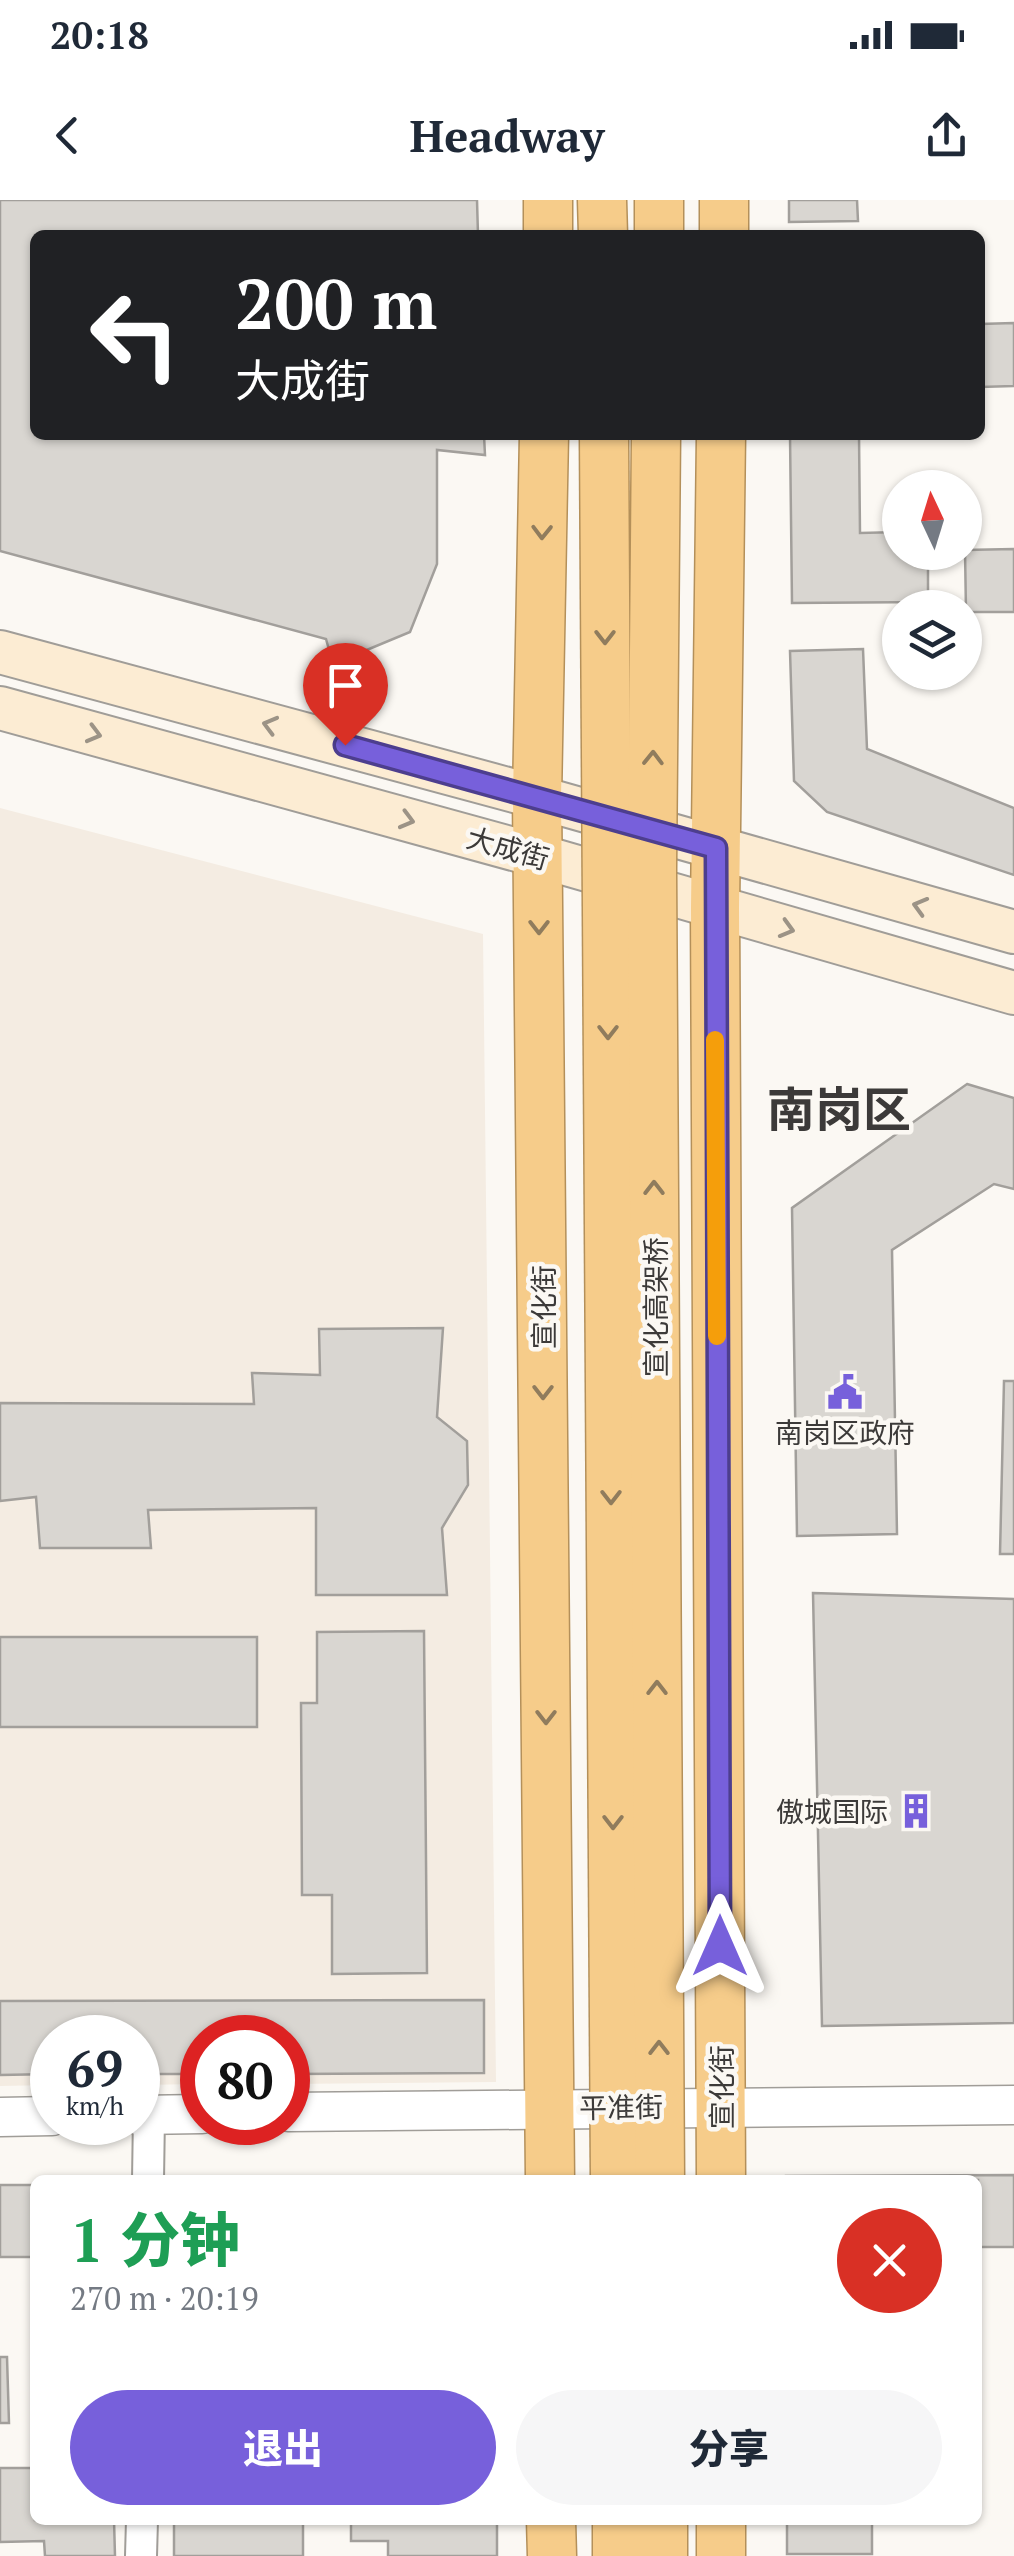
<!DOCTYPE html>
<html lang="zh">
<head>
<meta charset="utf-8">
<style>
	:root { --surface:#fff; --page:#f6f6f7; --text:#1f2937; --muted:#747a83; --accent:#7760db }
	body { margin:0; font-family:"PT Serif","Noto Sans SC",serif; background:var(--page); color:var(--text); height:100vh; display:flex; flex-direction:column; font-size:38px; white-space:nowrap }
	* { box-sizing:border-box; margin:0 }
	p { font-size:32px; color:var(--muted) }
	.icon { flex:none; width:55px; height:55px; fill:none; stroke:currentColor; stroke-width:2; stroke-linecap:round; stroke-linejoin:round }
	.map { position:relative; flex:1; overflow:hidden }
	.side { position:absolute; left:30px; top:1975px; width:952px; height:350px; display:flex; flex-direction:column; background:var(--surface); border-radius:15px; box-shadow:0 2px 8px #0004 }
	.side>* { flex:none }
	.guide { position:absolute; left:30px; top:30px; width:955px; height:210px; border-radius:15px; box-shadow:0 2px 8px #0004; background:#202124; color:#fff; overflow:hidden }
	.needle { width:65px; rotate:356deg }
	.buttons { position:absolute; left:882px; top:270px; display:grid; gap:20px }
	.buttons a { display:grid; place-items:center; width:100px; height:100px; border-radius:50%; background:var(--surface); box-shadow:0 2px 8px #0004; font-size:50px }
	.speed { position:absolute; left:30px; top:1815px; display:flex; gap:20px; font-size:50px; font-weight:700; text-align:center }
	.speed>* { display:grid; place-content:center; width:130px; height:130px; border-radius:50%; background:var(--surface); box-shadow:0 2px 8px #0004; line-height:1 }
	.speed small { font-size:25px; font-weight:400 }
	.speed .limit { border:15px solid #d22; background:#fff; color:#111 }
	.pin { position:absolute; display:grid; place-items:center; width:85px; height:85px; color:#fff; margin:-102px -42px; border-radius:50% 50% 50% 0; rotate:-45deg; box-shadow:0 0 10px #0007 }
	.pin .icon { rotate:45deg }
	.me { position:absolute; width:110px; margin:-55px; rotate:0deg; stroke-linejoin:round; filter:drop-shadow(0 0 8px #0008) }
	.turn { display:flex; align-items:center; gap:35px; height:210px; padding:0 40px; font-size:45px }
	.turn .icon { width:130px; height:130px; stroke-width:2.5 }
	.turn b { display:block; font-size:70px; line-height:85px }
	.round { display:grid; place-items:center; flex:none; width:105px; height:105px; border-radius:52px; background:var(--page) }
	.overview { display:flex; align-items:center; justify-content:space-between; height:170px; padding:0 40px }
	h1 { font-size:60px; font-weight:800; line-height:75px; color:#1e9e55 }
	.button { display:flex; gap:20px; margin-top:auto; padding:20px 40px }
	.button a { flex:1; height:115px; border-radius:60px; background:var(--accent); color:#fff; font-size:40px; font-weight:800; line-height:115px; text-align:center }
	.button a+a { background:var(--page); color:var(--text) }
	.status { display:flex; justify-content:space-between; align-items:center; height:70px; padding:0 50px; background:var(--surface); direction:ltr }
	.status svg { height:28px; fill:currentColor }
	header { display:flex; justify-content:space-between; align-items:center; height:130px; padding:0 40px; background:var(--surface); font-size:45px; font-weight:800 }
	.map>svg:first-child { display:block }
</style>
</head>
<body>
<div class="status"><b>20:18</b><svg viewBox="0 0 49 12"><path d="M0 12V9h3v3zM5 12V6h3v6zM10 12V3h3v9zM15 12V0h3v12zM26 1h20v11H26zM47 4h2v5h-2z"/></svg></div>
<header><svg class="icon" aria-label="back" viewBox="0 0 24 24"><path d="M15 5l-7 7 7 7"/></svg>Headway<svg class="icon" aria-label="share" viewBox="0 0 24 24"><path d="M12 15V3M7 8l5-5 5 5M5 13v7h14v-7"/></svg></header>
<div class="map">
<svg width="1014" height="2356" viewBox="0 0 1014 2356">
	<rect width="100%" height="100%" fill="#fbf8f3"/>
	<polygon fill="#f4ece2" points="0,608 483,734 496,1882 288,1884 288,1838 202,1838 202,1884 138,1885 138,1838 52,1838 52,1885 0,1886"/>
	<g fill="#d9d6d1" stroke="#a29f9b" stroke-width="2.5">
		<polygon points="0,0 477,0 478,35 35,35 35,235 484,235 485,255 437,250 437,364 410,432 333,464 326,439 0,351"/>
		<polygon points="789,0 857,0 858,21 789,22"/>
		<polygon points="1014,123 1014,186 980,187 980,124"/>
		<polygon points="790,235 859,235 860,333 900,332 900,352 928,352 928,402 792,403"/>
		<polygon points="1014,349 1014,412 966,412 965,350"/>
		<polygon points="863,449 867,549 1014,608 1014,675 827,612 794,581 790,451"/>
		<polygon points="967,884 1014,898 1014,989 994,984 892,1050 897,1334 797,1336 792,1008"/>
		<polygon points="443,1128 437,1217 467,1241 468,1285 442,1328 447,1395 316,1395 316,1308 148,1310 151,1348 40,1348 36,1297 0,1301 0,1203 254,1204 252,1173 320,1175 319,1129"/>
		<polygon points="1004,1181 1014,1181 1014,1354 1000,1354"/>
		<polygon points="813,1393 1014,1399 1014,1823 822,1826"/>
		<polygon points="424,1431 427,1773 332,1774 332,1695 302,1695 301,1503 317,1503 317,1432"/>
		<rect x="0" y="1437" width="257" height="90"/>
		<polygon points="484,1800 484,1873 288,1874 288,1838 202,1838 202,1874 138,1874 138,1838 52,1838 52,1874 0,1875 0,1801"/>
		<polygon points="1014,1975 1014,2047 978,2047 978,1980 786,1980 786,1976"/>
		<rect x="0" y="1985" width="35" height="72"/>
		<polygon points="0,2157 7,2157 9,2223 0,2223"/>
		<polygon points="0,2268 35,2268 35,2320 114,2320 115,2356 45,2356 44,2341 0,2342"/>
		<rect x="174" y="2320" width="129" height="36"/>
		<polygon points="351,2320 497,2320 497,2356 388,2356 388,2341 351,2341"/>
		<rect x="787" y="2320" width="85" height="34"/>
	</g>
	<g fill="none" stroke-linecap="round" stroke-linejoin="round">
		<defs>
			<g id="minor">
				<polyline points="148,1980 149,1915"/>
				<polyline points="141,2356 142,2320"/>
			</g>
			<g id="tertiary">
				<polyline points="288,1912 1014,1905"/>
				<polyline points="138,1915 202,1914"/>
				<polyline points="0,1917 52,1916"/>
			</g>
			<g id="secondary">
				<polyline points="0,452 537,597 1014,732"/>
				<polyline points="0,508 539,656 1014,793"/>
			</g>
			<g id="trunk">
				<polyline points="602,0 603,35"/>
				<polyline points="548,35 548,0"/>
				<polyline points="659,35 659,0"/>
				<polyline points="724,35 724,0"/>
				<polyline points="544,235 537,597 550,1980"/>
				<polyline points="721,1980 715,708 721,235"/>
				<polyline points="551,2320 552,2356"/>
				<polyline points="617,2320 617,2356"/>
				<polyline points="663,2320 663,2356"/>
				<polyline points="721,2320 721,2356"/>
			</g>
		</defs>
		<use href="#minor" stroke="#a09d98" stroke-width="34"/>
		<use href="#tertiary" stroke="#a09d98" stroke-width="41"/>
		<use href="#secondary" stroke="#a09d98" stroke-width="46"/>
		<use href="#trunk" stroke="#b4905a" stroke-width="51"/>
		<use href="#minor" stroke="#fff" stroke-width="30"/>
		<use href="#tertiary" stroke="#fff" stroke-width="38"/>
		<use href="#secondary" stroke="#fcecd3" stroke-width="42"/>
		<use href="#trunk" stroke="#f6cc8a" stroke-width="48"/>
		<defs>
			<g id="trunk-bridge">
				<polyline points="604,235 615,1980"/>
				<polyline points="656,235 652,669 660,1980"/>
			</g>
		</defs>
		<use href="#trunk-bridge" stroke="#b4905a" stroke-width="51" stroke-linecap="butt"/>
		<use href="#trunk-bridge" stroke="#f6cc8a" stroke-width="48"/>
	</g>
	<defs><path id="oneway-chevron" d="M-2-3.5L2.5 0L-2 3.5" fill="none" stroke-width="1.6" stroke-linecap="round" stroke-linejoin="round" transform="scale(2.5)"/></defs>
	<g stroke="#907c5d">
		<use href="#oneway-chevron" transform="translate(542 332) rotate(91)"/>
		<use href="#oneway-chevron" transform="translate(605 437) rotate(90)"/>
		<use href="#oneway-chevron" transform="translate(653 558) rotate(-89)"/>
		<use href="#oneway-chevron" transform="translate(539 727) rotate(90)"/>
		<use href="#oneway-chevron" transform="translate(608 832) rotate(90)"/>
		<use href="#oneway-chevron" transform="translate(654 988) rotate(-90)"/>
		<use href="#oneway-chevron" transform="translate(543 1192) rotate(90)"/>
		<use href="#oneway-chevron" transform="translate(611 1297) rotate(90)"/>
		<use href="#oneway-chevron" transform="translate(657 1488) rotate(-90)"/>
		<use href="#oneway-chevron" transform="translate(546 1517) rotate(90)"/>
		<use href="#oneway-chevron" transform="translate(613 1622) rotate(90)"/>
		<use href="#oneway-chevron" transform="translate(659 1848) rotate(-90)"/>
	</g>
	<g stroke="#9c9386">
		<use href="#oneway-chevron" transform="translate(270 525) rotate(-165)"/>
		<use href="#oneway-chevron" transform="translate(94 534) rotate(15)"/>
		<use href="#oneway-chevron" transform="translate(407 620) rotate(15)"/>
		<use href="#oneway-chevron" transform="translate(920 706) rotate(-164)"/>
		<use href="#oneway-chevron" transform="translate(787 729) rotate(16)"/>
	</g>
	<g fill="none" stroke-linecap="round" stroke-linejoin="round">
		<defs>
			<polyline id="route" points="345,545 716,648 720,1746"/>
		</defs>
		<use href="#route" stroke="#4d3e8e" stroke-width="25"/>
		<use href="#route" stroke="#7760db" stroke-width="18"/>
		<polyline stroke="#f59e0b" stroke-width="18" points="715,840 717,1136"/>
	</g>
	<defs>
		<symbol id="civic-bare" viewBox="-9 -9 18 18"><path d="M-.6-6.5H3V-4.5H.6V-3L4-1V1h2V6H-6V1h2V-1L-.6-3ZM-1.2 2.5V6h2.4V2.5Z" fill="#7760db" stroke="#fbf8f3" stroke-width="2.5" paint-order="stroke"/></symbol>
		<symbol id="building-bare" viewBox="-9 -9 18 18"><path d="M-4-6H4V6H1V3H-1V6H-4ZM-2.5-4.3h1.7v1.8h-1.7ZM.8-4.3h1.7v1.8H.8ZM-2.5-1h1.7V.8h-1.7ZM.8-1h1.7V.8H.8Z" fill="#7760db" stroke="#fbf8f3" stroke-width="2.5" paint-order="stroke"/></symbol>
	</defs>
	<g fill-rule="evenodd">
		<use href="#civic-bare" x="820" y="1167" width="50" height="50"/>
		<use href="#building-bare" x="891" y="1586" width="50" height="50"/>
	</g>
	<g text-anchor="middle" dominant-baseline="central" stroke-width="9" stroke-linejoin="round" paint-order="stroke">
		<g font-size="28" fill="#3c3a39" stroke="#fbf8f3">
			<text transform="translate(508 648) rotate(16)">大成街</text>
			<text transform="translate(543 1107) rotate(-90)">宣化街</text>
			<text transform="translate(655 1107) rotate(-90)">宣化高架桥</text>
			<text transform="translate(721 1887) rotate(-90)">宣化街</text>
			<text transform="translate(621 1907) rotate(-1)">平准街</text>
		</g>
		<g font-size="28" fill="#3c3a39" stroke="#fbf8f3">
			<text x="845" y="1232">南岗区政府</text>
			<text x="888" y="1611" text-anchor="end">傲城国际</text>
		</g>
		<g font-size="48" font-weight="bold" fill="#3c3a39" stroke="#fbf8f3">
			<text x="839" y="909">南岗区</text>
		</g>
	</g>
</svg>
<div class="buttons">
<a><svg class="needle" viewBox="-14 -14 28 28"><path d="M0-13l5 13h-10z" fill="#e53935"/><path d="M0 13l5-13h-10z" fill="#747a83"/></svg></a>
<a><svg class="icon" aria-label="layers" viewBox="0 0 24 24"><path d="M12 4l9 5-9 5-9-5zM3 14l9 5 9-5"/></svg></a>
</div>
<div class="speed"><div>69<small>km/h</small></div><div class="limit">80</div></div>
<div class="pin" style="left:345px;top:545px;background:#d93025"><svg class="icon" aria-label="arrive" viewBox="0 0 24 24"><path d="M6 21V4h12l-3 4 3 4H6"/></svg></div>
<svg class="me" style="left:720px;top:1746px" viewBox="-20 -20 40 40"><path d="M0-17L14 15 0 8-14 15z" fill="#7760db" stroke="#fff" stroke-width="4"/></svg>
<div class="guide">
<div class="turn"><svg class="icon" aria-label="left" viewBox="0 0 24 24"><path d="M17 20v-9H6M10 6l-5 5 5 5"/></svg><div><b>200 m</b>大成街</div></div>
</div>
<section class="side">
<div class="overview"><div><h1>1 分钟</h1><p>270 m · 20:19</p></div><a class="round" style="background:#d93025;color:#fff"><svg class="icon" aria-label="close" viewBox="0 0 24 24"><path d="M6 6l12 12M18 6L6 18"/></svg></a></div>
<div class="button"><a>退出</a><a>分享</a></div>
</section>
</div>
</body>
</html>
